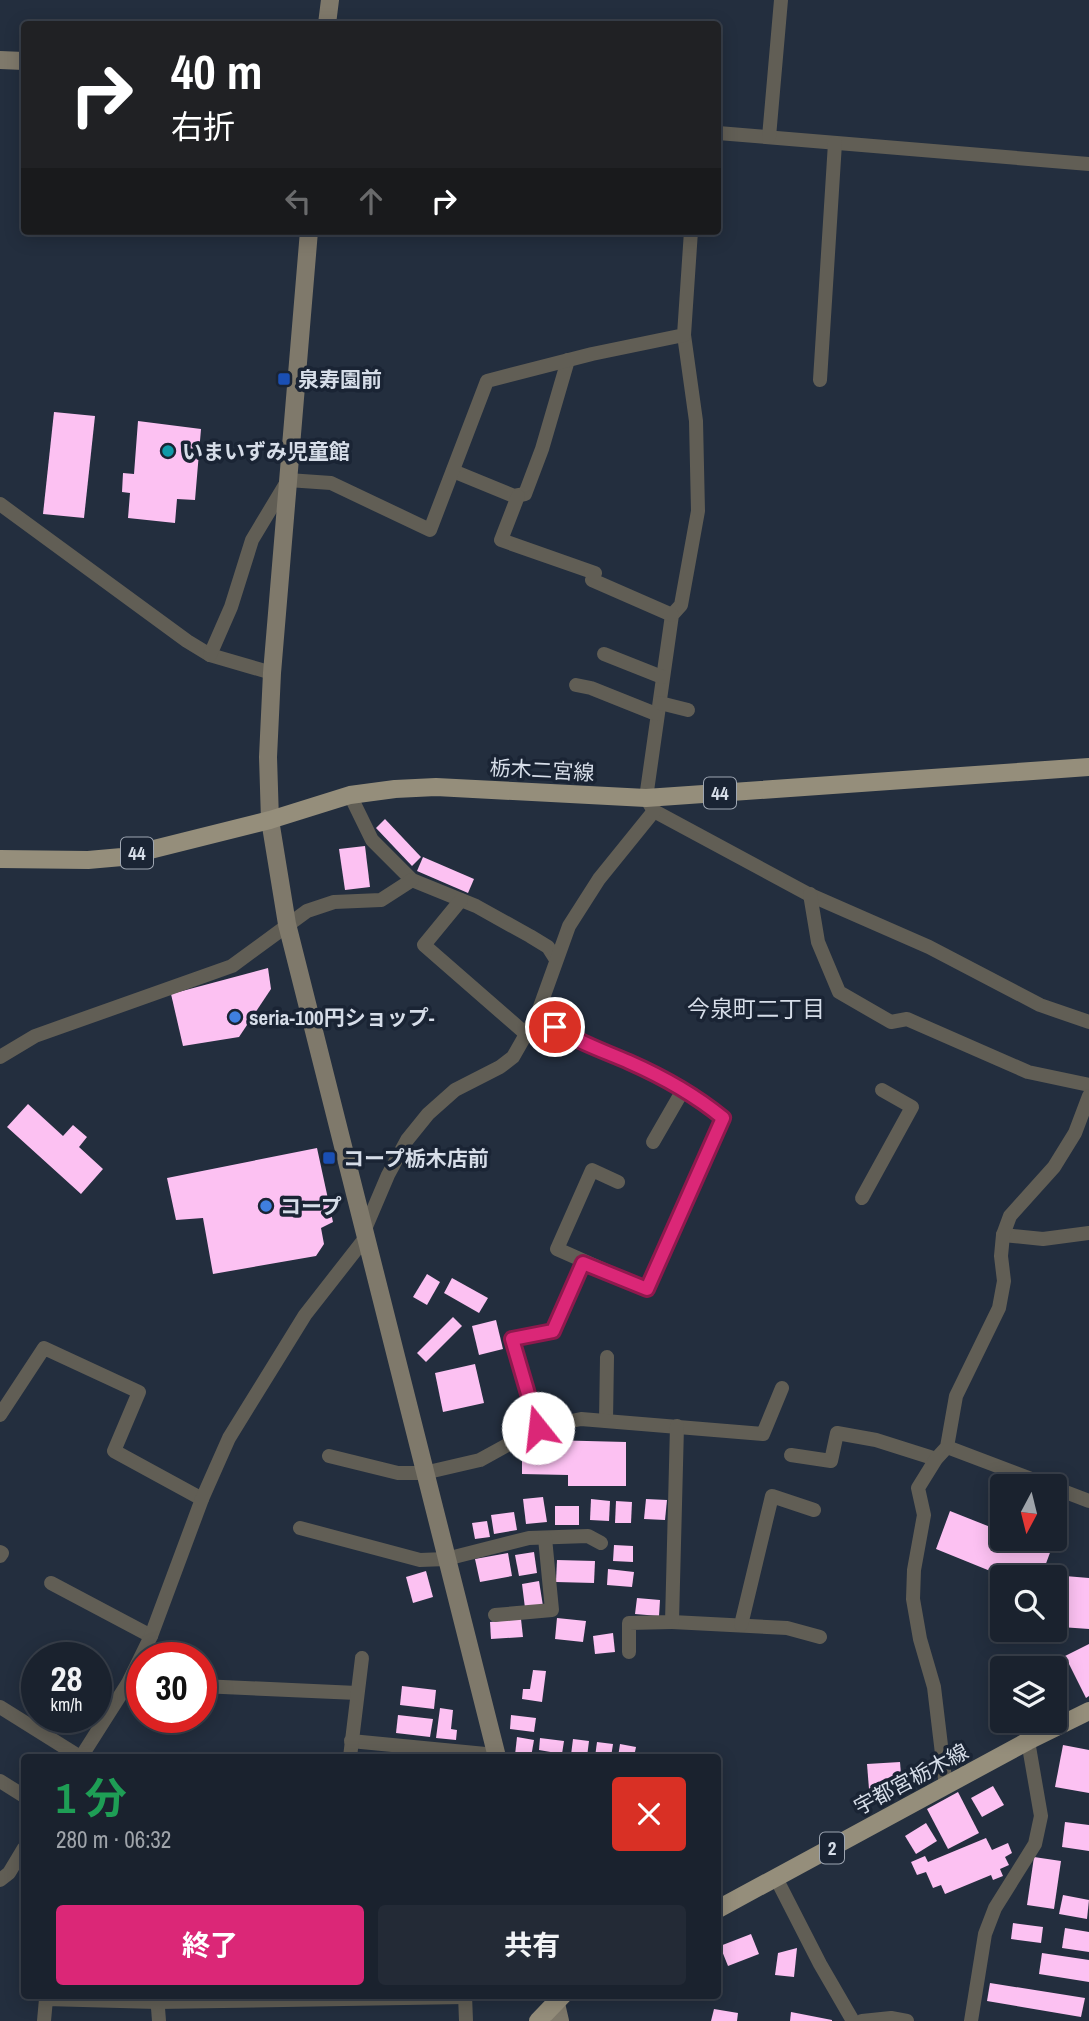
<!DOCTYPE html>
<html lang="ja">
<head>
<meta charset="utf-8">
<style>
	:root { --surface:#1a222e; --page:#232a36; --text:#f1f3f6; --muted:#9fa4aa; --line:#383f4a; --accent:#db2777 }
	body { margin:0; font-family:"Archivo Narrow","Noto Sans JP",sans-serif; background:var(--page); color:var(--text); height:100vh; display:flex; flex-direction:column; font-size:26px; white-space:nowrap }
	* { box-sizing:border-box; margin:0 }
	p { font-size:23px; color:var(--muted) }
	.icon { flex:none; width:38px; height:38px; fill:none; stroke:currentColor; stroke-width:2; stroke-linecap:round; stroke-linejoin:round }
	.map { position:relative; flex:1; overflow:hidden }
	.drawer { position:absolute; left:21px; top:1754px; width:700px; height:245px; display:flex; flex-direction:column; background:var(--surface); border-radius:7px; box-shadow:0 4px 18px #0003,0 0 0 2px var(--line) }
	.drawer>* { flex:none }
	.guide { position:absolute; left:21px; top:21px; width:700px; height:214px; border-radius:7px; box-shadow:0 4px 18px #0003,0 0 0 2px var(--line); background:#202124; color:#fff; overflow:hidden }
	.needle { width:46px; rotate:187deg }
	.tools { position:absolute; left:990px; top:1474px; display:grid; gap:14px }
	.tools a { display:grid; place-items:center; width:77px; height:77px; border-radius:7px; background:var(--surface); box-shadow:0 4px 18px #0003,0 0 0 2px var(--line); font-size:35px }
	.speed { position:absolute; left:21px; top:1642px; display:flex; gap:14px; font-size:35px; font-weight:700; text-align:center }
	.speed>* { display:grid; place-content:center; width:91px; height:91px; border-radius:50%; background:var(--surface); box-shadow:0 4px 18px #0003,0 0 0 2px var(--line); line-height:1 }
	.speed small { font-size:18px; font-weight:400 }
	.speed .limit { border:10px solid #d22; background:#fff; color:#111 }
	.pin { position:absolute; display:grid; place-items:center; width:60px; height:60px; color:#fff; margin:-30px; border:4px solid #fff; border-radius:50%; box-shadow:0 2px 7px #0007 }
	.me { position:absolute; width:77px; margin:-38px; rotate:344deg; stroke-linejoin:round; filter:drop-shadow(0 0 5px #0008) }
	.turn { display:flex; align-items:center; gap:24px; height:147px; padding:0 35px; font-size:32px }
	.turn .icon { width:91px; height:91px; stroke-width:2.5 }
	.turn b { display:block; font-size:49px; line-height:60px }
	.lanes { display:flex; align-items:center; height:66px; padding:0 35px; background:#0003; justify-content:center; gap:35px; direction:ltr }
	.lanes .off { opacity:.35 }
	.round { display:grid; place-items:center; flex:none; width:74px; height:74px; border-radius:7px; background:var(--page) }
	.summary { display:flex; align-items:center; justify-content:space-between; height:119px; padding:0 35px }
	h1 { font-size:42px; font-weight:700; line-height:52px; color:#1e9e55 }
	.cta { display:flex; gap:14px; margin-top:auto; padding:14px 35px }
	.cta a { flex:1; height:80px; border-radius:7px; background:var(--accent); color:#fff; font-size:28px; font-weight:700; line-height:80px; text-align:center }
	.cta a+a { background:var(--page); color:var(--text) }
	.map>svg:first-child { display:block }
</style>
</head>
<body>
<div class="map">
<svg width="1089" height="2021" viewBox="0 0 1089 2021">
	<rect width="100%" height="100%" fill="#232e3e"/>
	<g fill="#fcc1f2">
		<polygon points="54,412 95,416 84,518 43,514"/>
		<polygon points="138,421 201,429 195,500 177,499 175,523 128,518 130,493 122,492 123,473 134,474"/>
		<polygon points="385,819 421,857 412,866 376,828"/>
		<polygon points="365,846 370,887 345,890 339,849"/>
		<polygon points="423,857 474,879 468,893 417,871"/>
		<polygon points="268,968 271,989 239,1037 183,1046 171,994"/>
		<polygon points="28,1104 63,1136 73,1125 87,1137 79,1147 103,1169 81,1194 7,1127"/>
		<polygon points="317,1148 333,1222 321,1228 324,1244 316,1256 213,1274 203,1218 176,1220 167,1178"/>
		<polygon points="427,1274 440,1282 427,1305 413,1297"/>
		<polygon points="452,1278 488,1298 479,1313 444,1293"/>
		<polygon points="453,1317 462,1326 426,1362 417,1353"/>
		<polygon points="496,1320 503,1349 479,1355 472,1326"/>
		<polygon points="475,1364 484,1403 443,1412 435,1373"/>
		<polygon points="548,1440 626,1442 626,1486 568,1486 568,1475 522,1474 522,1452"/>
		<polygon points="543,1497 547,1522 526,1524 523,1499"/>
		<polygon points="591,1499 610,1501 609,1521 590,1520"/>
		<polygon points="646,1499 667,1500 665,1520 644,1519"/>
		<polygon points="616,1501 632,1502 631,1523 615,1523"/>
		<rect x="555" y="1506" width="24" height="19"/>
		<polygon points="950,1511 1003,1532 1003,1538 1020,1538 1051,1550 1041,1577 1005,1577 936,1549"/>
		<polygon points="514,1512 517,1530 494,1534 491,1515"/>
		<polygon points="487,1521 490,1537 475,1539 472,1523"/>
		<polygon points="614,1545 633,1546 633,1562 613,1561"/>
		<polygon points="534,1552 537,1573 519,1576 515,1555"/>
		<polygon points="508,1553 512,1576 480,1582 475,1559"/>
		<polygon points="557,1560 595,1561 594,1583 556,1582"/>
		<polygon points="608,1569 634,1572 632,1587 607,1585"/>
		<polygon points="426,1571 433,1597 413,1603 406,1577"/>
		<polygon points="1065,1576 1089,1578 1089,1629 1061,1627"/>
		<polygon points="539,1581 543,1606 525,1608 522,1584"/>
		<polygon points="637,1598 660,1600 659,1616 635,1614"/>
		<polygon points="557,1618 586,1621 583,1642 555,1639"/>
		<polygon points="521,1619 523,1637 491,1639 490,1622"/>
		<polygon points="613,1633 615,1652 595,1654 593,1636"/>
		<polygon points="1089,1644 1089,1696 1086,1698 1065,1656"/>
		<polygon points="533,1670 546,1671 542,1702 522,1699 523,1689 530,1689"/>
		<polygon points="402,1686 436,1690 434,1709 400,1705"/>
		<polygon points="440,1708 453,1710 451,1729 457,1730 456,1740 436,1738"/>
		<polygon points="398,1715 433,1719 430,1737 396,1733"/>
		<polygon points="511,1715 536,1718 534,1732 510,1729"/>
		<polygon points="517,1737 534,1740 531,1757 515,1755"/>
		<polygon points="540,1738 564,1741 562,1754 539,1750"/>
		<polygon points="573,1739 589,1741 587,1757 571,1755"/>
		<polygon points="597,1742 613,1744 611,1757 595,1757"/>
		<polygon points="620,1744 636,1747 634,1757 618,1757"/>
		<polygon points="1063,1745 1089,1750 1089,1793 1055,1787"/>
		<polygon points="900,1762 902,1787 869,1789 867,1764"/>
		<polygon points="993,1786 1004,1805 982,1817 971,1798"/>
		<polygon points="958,1792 979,1833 948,1849 927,1809"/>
		<polygon points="1065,1822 1089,1825 1089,1851 1062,1847"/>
		<polygon points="926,1823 937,1841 916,1854 905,1836"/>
		<polygon points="986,1838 992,1850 1008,1843 1012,1853 1005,1857 1009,1865 1000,1869 1003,1876 993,1880 991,1875 945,1894 941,1885 933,1888 926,1872 917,1875 911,1862 925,1856 928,1862"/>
		<polygon points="1034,1857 1061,1861 1054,1909 1027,1905"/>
		<polygon points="1063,1895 1089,1900 1087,1919 1059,1914"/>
		<polygon points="1013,1923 1043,1927 1041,1943 1011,1939"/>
		<polygon points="1065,1928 1089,1932 1089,1952 1062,1948"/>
		<polygon points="751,1934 759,1954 728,1966 720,1946"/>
		<polygon points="797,1948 794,1977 775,1975 778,1953"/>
		<polygon points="1042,1953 1089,1960 1089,1982 1039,1974"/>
		<polygon points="990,1983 1085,1998 1081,2017 987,2001"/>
		<polygon points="714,2009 738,2013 737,2021 711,2021"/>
		<polygon points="791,2012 832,2020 832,2021 790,2021"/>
	</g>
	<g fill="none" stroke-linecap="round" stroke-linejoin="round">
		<g stroke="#615e55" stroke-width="14">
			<polyline points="718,133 1089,164"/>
			<polyline points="769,137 781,0"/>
			<polyline points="684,335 696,421 698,511 681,605 672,615 646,798 654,811 808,894 929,947 1040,1005 1089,1022"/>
			<polyline points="820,380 835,143"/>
			<polyline points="453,471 514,496 525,494 542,449 568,360"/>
			<polyline points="518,496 501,540 595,573 592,580 672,615"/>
			<polyline points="0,504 187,641 210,655 272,673"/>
			<polyline points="604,654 662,677"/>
			<polyline points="210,655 231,607 252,540 288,480 331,483 430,530 487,381 592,354 684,335 691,231"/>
			<polyline points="576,685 591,688 656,714"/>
			<polyline points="660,703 688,710"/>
			<polyline points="350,795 372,840 412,880 476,906 530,936 548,947 555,958"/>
			<polyline points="810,894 818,942 839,992 891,1022 907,1019 1028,1072 1089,1085"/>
			<polyline points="461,900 424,945 526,1034"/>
			<polyline points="0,1057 35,1036 232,966 307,911 334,902 381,900 412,880"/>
			<polyline points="653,1142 683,1090"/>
			<polyline points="618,1182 592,1170 557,1249 647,1289 723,1118 683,1090 629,1062 573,1040 537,1015 569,926 599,879 654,811"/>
			<polyline points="862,1198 912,1107 882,1090"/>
			<polyline points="365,1229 388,1175 407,1140 428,1114 455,1090 500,1067 513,1057 537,1015"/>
			<polyline points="1003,1235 1043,1239 1089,1233"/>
			<polyline points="0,1415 44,1348 139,1392 114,1451 202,1499"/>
			<polyline points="606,1421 607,1357"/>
			<polyline points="538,1428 581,1419 763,1434 782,1388"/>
			<polyline points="947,1447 1050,1486"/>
			<polyline points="791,1455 831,1461 837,1433 876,1440 936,1459"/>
			<polyline points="329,1456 398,1473 424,1473 480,1460 538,1428 512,1339 553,1331 583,1263"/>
			<polyline points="1055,1488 1089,1501"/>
			<polyline points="300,1528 420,1560 446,1559 529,1538 588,1536 601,1543"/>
			<polyline points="0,1552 2,1553 0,1556"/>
			<polyline points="51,1583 151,1636"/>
			<polyline points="495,1615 552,1610 545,1538"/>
			<polyline points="672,1622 787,1628 820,1637"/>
			<polyline points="741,1625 772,1496 814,1510"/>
			<polyline points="629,1652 629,1623 672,1622 677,1426"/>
			<polyline points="201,1686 357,1693"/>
			<polyline points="0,1707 80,1757"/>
			<polyline points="351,1741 496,1755"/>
			<polyline points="81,1757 128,1683 151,1636 202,1499 229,1438 305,1315 366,1237"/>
			<polyline points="350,1757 362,1658"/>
			<polyline points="0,1781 24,1796"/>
			<polyline points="946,1787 934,1687 920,1639 913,1599 914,1570 924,1515 918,1488 936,1459 947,1447 956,1396 999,1308 1004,1281 1001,1256 1003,1235 1010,1216 1054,1167 1075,1133 1089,1096"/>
			<polyline points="776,1878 820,1964 853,2021"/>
			<polyline points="0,1880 9,1873 24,1848"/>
			<polyline points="157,1995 159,2021"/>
			<polyline points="465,1995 466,2021"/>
			<polyline points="44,2021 46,1999 157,2002 465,1997"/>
			<polyline points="862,2021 891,2018 907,2021"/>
			<polyline points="971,2021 985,1934 995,1908 1035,1844 1041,1816 1028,1741"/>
		</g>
		<g stroke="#7f796b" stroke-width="18">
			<polyline points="327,24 330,0"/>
			<polyline points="0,60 24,61"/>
			<polyline points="309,231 272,673 268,757 270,820 287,924 497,1757"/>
			<polyline points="554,1995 560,2021"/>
		</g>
		<g stroke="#958e7b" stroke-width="18">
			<polyline points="0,859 88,860 122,857 270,820 350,795 395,789 436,787 646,798 1089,767"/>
			<polyline points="718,1909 1028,1741 1089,1711"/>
			<polyline points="538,2021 563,1995"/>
		</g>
	</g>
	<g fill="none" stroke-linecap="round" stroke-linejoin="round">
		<defs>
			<path id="route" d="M538,1428L512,1339L553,1331L583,1263L647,1289L723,1118C695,1095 663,1077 629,1062C604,1051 579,1043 555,1027"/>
		</defs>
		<use href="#route" stroke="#8e194d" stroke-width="18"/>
		<use href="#route" stroke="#db2777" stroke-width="12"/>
	</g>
	<g fill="#1a4fb4" stroke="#1a2434" stroke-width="2.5">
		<rect x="277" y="372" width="14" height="14" rx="3.5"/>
		<rect x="322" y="1151" width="14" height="14" rx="3.5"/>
	</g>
	<circle fill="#0f9aa8" stroke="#1a2434" stroke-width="2.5" cx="168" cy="451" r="7"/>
	<g fill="#3f7fe0" stroke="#1a2434" stroke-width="2.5">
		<circle cx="235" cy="1017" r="7"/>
		<circle cx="266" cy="1206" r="7"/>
	</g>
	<g text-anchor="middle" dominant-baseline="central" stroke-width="7" stroke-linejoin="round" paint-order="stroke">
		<g fill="#1a2434" stroke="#9ea6b2" stroke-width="2">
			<rect x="704" y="777.5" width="32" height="31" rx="5"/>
			<rect x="121" y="837.5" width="32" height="31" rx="5"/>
			<rect x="820" y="1832.5" width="24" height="31" rx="5"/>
		</g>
		<g font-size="19" font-weight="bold" fill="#d6dde8">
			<text x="720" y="793">44</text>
			<text x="137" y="853">44</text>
			<text x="832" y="1848">2</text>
		</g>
		<g font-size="21" font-weight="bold" fill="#d6dde8" stroke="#1a2434" text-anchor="start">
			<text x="298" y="379">泉寿園前</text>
			<text x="182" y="451">いまいずみ児童館</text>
			<text x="249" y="1017">seria-100円ショップ-</text>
			<text x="343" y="1158">コープ栃木店前</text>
			<text x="280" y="1206">コープ</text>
		</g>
		<g font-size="21" fill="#d6dde8" stroke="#1a2434">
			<text transform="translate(542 770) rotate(3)">栃木二宮線</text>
			<text transform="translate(911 1779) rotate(-28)">宇都宮栃木線</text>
		</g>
		<g font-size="23" fill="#d6dde8" stroke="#1a2434">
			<text x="756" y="1008">今泉町二丁目</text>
		</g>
	</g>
</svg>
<div class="tools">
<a><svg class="needle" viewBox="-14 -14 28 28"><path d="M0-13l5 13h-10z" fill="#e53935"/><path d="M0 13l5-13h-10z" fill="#9fa4aa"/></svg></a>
<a><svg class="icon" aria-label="search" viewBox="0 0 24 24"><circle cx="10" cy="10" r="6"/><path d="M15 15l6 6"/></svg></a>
<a><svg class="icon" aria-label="layers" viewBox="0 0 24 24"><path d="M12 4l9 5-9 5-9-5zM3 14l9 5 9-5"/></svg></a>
</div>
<div class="speed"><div>28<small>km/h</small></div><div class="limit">30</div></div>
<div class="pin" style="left:555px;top:1027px;background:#d93025"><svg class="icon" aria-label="arrive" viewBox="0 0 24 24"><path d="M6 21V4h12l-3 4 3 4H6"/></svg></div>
<svg class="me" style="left:538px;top:1428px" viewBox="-20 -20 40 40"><circle r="19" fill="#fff"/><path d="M0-13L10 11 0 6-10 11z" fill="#db2777"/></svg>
<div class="guide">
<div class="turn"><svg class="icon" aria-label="right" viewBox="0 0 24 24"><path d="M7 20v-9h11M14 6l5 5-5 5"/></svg><div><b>40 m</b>右折</div></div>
<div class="lanes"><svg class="icon off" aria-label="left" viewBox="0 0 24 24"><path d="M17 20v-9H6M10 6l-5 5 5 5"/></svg><svg class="icon off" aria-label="ahead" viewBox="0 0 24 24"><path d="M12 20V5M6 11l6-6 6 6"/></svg><svg class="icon" aria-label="right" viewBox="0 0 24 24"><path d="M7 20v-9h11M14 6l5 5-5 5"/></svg></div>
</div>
<section class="drawer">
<div class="summary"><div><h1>1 分</h1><p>280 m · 06:32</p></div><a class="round" style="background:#d93025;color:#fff"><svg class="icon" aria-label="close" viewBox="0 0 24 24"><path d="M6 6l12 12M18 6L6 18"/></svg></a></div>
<div class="cta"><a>終了</a><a>共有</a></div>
</section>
</div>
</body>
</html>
